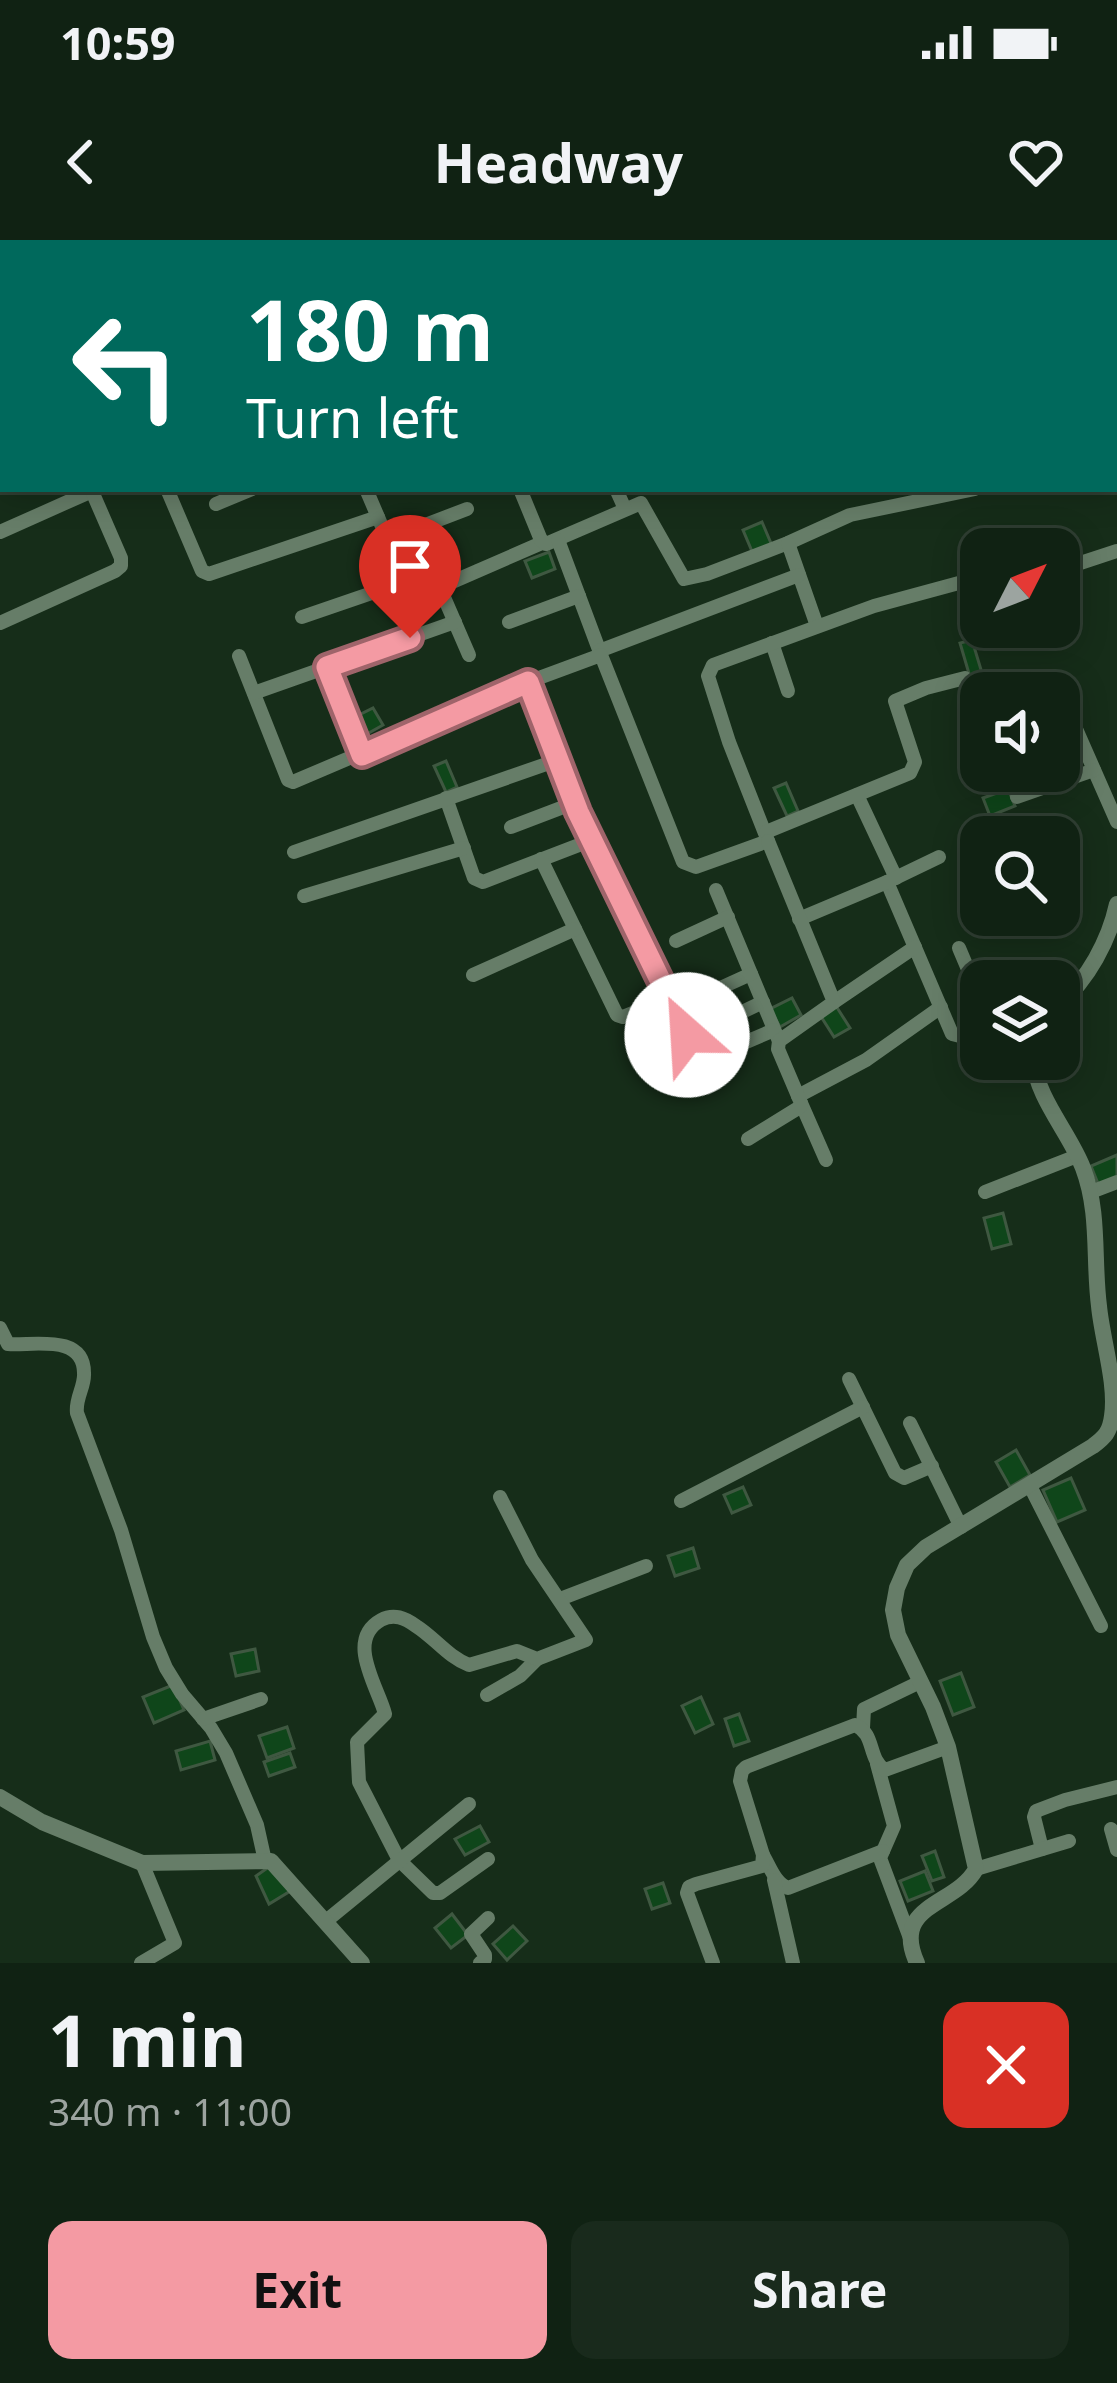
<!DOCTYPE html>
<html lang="en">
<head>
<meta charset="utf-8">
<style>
	:root { --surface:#102213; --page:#192a1c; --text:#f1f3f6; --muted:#9ca4a0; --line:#303f33; --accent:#f49aa3 }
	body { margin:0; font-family:"Noto Sans",sans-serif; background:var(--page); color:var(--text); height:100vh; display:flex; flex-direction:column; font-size:45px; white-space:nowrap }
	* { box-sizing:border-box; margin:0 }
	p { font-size:39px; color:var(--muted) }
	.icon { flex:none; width:66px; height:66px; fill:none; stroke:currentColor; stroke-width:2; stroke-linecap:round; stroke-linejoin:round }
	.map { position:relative; height:1723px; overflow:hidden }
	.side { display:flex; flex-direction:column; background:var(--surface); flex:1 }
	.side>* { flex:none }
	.guide { position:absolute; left:0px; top:0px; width:1119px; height:252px; box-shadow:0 6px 30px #0003,0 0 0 3px var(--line); background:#00695c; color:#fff; overflow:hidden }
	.needle { width:78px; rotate:48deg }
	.fabs { position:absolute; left:960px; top:288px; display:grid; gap:24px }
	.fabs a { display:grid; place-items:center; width:120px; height:120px; border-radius:24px; background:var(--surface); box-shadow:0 6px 30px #0003,0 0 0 3px var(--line); font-size:60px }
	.pin { position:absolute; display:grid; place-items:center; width:102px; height:102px; color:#fff; margin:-123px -51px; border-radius:50% 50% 50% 0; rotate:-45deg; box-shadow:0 0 12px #0007 }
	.pin .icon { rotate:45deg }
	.me { position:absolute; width:132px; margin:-66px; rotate:334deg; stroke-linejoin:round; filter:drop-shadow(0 0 9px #0008) }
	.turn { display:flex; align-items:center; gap:42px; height:252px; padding:0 48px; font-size:54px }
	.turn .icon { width:156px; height:156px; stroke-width:2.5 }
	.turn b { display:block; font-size:84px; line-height:102px }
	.round { display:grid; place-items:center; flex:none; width:126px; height:126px; border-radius:24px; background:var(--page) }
	.overview { display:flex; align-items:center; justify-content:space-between; height:204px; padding:0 48px }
	h1 { font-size:72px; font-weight:700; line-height:90px }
	.button { display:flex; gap:24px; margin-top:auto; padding:24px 48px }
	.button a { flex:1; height:138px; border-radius:24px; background:var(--accent); color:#111; font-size:48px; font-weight:700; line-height:138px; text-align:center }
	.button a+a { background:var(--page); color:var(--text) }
	.status { display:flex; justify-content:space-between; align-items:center; height:84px; padding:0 60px; background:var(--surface); direction:ltr }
	.status svg { height:33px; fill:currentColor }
	header { display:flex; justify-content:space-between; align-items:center; height:156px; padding:0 48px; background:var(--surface); font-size:54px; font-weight:700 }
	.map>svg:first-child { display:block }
</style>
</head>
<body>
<div class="status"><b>10:59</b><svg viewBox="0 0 49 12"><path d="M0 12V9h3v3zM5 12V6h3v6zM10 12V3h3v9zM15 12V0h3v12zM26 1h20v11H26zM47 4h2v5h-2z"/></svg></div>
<header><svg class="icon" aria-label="back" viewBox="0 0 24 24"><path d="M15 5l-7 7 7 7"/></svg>Headway<svg class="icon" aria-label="heart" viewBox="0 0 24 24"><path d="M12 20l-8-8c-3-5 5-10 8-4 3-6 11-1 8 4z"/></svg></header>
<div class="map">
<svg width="1117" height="1723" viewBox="0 0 1117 1723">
	<rect width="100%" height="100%" fill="#162d19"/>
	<g fill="#0f461a" stroke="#3f5841" stroke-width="3">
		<polygon points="762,282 773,308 754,316 743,290"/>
		<polygon points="549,312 555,329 532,338 525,321"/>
		<polygon points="972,400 982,433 970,437 960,403"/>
		<polygon points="373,468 383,485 367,494 357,476"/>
		<polygon points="446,521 457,547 446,552 434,526"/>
		<polygon points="786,543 798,571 787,576 774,548"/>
		<polygon points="1008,549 1015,566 990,576 983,558"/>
		<polygon points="792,758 801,775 780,787 770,769"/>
		<polygon points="836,766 850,788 834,797 820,775"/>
		<polygon points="1117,915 1117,939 1099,946 1091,926"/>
		<polygon points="1003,973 1011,1004 992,1009 984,978"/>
		<polygon points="1016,1210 1030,1235 1010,1247 996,1222"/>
		<polygon points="1071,1238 1085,1270 1057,1282 1043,1250"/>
		<polygon points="743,1247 751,1265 732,1273 724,1255"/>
		<polygon points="693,1308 699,1328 675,1336 668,1316"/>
		<polygon points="255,1409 259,1431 236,1436 231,1414"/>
		<polygon points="961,1433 974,1467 953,1475 940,1441"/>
		<polygon points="173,1445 184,1470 154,1483 143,1457"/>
		<polygon points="701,1457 713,1484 695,1493 682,1466"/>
		<polygon points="739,1474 749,1501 734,1506 725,1479"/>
		<polygon points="287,1487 294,1508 267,1518 259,1496"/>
		<polygon points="210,1501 215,1520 181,1530 176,1511"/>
		<polygon points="290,1513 295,1527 269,1536 264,1522"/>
		<polygon points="480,1586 489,1602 465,1615 455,1599"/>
		<polygon points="935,1611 944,1637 932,1641 922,1616"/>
		<polygon points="273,1624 292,1650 269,1664 256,1636"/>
		<polygon points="925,1631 933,1651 908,1661 900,1641"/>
		<polygon points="663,1643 670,1663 652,1669 645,1649"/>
		<polygon points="452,1674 468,1695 451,1708 435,1688"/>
		<polygon points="513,1686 527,1701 507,1720 493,1704"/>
	</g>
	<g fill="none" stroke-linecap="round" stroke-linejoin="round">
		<g stroke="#667d68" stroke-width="14">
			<polyline points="386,0 387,3"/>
			<polyline points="585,0 586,3"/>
			<polyline points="634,0 635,3"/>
			<polyline points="821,0 822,3"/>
			<polyline points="507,3 513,0"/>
			<polyline points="660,3 670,0"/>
			<polyline points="1116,91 1117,91"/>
			<polyline points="1116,157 1117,157"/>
			<polyline points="0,215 3,214"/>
			<polyline points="1116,218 1117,217"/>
			<polyline points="167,249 202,331 209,334 378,277"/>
			<polyline points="366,249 413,359 544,302"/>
			<polyline points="520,249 541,300 546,304 641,263 684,339 707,334 788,303 850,275 975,249"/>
			<polyline points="616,249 625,269"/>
			<polyline points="216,264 252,249"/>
			<polyline points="0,292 92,251"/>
			<polyline points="386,300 467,269"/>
			<polyline points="558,300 601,415"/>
			<polyline points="788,303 817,386"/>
			<polyline points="1059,330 1117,311"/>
			<polyline points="440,348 469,415"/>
			<polyline points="302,377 404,342"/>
			<polyline points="509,382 579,356"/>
			<polyline points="0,383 115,331 121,326 121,318 91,249"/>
			<polyline points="772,403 788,451"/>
			<polyline points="599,411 799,335"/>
			<polyline points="239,416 288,540 293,542 528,442 601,415 683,622 696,627 768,601 729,502 708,436 713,425 874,366 981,337"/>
			<polyline points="327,427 362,515"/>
			<polyline points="528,442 578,572 687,795 692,796 763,762"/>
			<polyline points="1058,448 1117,582"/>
			<polyline points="254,453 455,382"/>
			<polyline points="857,555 896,638"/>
			<polyline points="1017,557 1094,530"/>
			<polyline points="446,558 474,638 483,642 592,600"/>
			<polyline points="511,587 574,563"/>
			<polyline points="766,592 910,533 915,522 895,461 926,448 965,438"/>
			<polyline points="294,612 558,520"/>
			<polyline points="541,619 617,775 623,777 669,758"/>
			<polyline points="887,642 952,794 960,796 981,787"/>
			<polyline points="716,650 779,801"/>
			<polyline points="304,656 464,608"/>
			<polyline points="799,679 887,642 939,617"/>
			<polyline points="676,701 728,677"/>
			<polyline points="959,708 981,760"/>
			<polyline points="473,735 575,689"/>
			<polyline points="834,762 915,707"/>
			<polyline points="674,769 751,734"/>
			<polyline points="711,817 774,790"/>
			<polyline points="798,856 866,820 941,767"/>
			<polyline points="801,863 826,920"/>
			<polyline points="748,899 800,867 801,863 778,809 779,801 834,762 768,601"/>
			<polyline points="985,952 1077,916"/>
			<polyline points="1091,952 1117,942"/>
			<path d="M0,1088L8,1104C32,1106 84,1093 84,1133C85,1147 75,1158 77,1173L121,1290L153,1397L166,1428L182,1454L211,1488L226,1513L257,1585L265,1621"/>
			<polyline points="849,1139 895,1233 904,1238 932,1226"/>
			<polyline points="910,1183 961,1287"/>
			<polyline points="1030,1246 1101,1386"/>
			<polyline points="681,1261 863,1167"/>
			<polyline points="560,1359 646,1326"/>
			<polyline points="487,1455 520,1436 537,1419"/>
			<polyline points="203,1479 261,1459"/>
			<polyline points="863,1488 864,1469 920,1442"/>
			<polyline points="877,1524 894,1586 880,1618 910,1698"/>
			<polyline points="1111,1589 1117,1610"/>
			<polyline points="1042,1609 1034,1577 1036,1571 1065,1560 1117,1547"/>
			<path d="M763,1615C770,1627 775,1643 788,1648L883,1611"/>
			<path d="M488,1619L440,1653H433L399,1620L359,1542L357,1502L385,1474C378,1447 345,1400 381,1380C394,1373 405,1378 416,1386C435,1398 448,1417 469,1425L517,1411L537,1419L586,1400L532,1320L500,1257"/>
			<polyline points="976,1629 1069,1601"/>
			<polyline points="774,1640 793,1723"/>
			<polyline points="326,1681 469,1564"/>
			<polyline points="141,1723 175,1703 142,1623"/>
			<polyline points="480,1723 485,1719 485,1715 471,1694 488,1678"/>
			<path d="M713,1723L687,1653L689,1647L696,1644L762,1626L763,1615L740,1541L742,1531L746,1527L855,1485C876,1494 867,1518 885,1530L948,1507"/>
		</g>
		<g stroke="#667d68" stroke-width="16">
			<path d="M1059,765C1088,739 1109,701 1117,664"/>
			<polyline points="0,1557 42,1582 142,1623 271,1621 362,1723"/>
			<path d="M917,1723C890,1664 956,1666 976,1629L948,1507L933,1467L898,1395L893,1370L897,1348L907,1325L926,1307L1093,1206C1105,1197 1110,1192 1112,1176C1117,1144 1102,1099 1099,1066C1093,1019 1100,973 1083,928C1069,892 1037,859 1033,819"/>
		</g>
	</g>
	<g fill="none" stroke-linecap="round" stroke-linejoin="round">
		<defs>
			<polyline id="route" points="410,398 327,427 362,515 528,442 578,572 687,795"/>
		</defs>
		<use href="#route" stroke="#9f646a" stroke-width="30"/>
		<use href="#route" stroke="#f49aa3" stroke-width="21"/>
	</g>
</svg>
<div class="fabs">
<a><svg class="needle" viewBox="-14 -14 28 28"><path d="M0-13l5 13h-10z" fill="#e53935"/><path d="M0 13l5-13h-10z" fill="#9ca4a0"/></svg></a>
<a><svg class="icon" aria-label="sound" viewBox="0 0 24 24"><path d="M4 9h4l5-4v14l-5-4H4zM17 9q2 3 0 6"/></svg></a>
<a><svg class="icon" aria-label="search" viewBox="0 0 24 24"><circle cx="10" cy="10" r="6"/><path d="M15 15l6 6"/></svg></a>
<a><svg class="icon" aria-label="layers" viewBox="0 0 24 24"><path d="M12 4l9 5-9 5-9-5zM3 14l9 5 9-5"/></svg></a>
</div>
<div class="pin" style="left:410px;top:398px;background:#d93025"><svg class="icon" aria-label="arrive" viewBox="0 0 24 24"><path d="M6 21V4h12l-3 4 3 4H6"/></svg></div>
<svg class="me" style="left:687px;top:795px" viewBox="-20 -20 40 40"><circle r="19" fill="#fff"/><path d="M0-13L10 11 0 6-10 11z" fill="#f49aa3"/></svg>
<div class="guide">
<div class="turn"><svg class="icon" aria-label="left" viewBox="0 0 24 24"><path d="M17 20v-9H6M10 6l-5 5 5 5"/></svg><div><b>180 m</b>Turn left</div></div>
</div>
</div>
<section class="side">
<div class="overview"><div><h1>1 min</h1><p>340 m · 11:00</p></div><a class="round" style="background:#d93025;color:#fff"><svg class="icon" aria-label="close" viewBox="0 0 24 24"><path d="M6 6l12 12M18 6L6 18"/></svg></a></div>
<div class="button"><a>Exit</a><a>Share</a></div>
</section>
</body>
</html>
